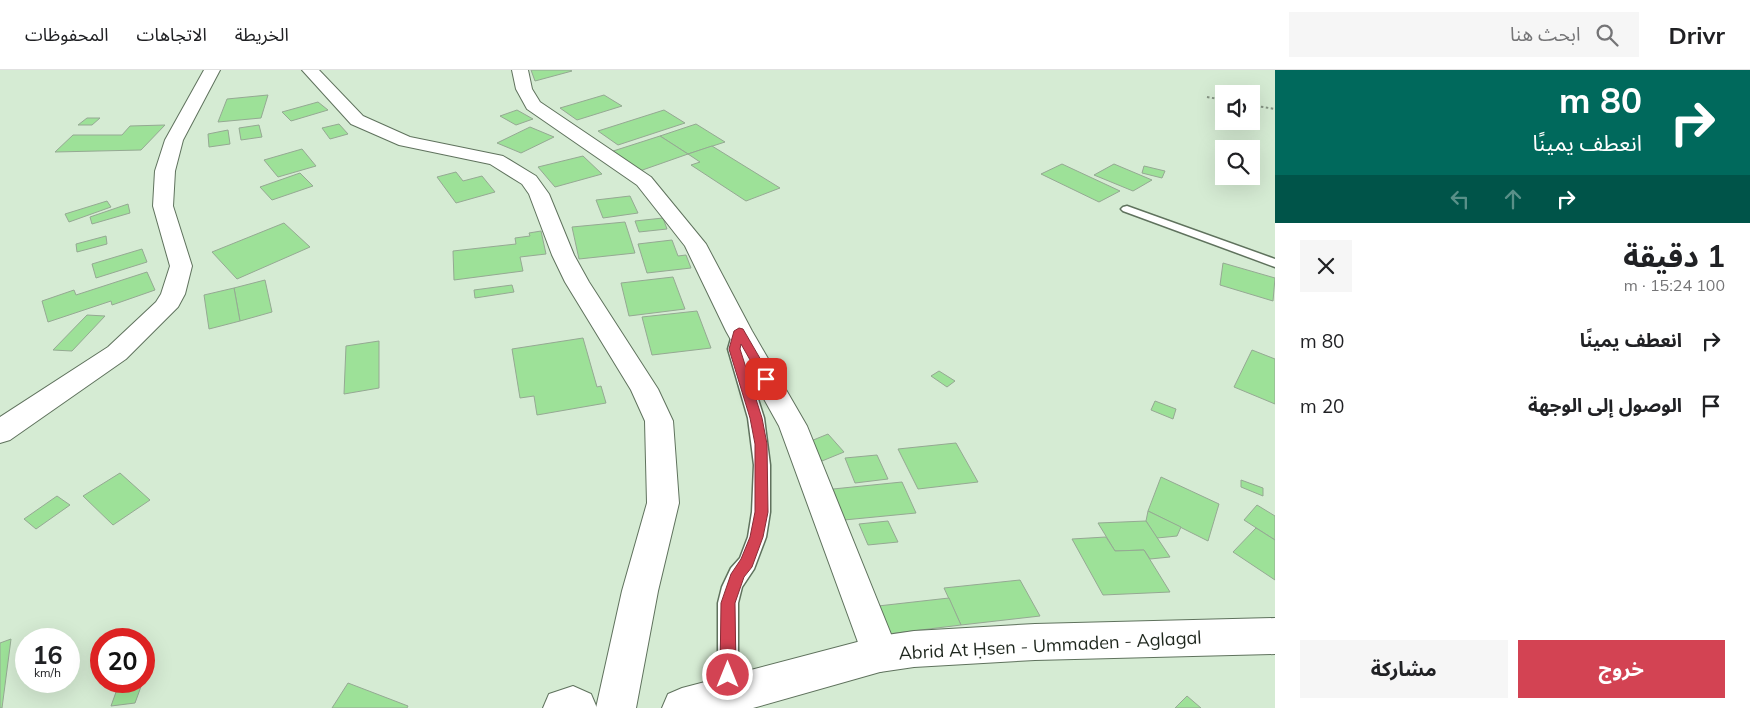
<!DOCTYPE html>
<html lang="ar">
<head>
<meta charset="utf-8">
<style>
	:root { --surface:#fff; --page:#f6f6f6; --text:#202124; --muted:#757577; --line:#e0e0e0; --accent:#d34353 }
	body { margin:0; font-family:Mulish,"Noto Sans Arabic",sans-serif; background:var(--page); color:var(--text); direction:rtl; height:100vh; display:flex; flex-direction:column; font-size:19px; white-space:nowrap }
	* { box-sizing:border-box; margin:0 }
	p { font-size:16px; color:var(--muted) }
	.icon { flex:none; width:28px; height:28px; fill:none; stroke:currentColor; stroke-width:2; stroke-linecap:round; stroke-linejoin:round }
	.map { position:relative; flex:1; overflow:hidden; direction:ltr }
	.side { display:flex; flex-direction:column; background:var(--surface); width:475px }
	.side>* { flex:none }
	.banner { background:#00695c; color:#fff; overflow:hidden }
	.tools { position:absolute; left:1215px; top:15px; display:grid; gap:10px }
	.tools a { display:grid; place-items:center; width:45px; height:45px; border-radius:0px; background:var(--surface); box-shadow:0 5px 20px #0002; font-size:25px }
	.speed { position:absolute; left:15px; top:558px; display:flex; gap:10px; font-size:25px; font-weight:700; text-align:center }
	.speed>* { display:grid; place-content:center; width:65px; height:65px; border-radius:50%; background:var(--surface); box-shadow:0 5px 20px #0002; line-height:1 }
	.speed small { font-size:12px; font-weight:400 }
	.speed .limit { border:8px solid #d22; background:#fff; color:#111 }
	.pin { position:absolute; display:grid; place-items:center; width:42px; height:42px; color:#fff; margin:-21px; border-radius:10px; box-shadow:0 2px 8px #0006 }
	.me { position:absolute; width:55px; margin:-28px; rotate:0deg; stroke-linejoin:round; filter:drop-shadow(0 0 4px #0008) }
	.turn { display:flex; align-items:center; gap:18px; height:105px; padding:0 25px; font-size:22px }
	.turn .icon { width:65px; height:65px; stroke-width:2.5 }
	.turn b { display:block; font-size:35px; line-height:42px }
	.lanes { display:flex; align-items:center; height:48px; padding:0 25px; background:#0003; justify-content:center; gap:25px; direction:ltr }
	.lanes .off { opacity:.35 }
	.round { display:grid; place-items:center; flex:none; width:52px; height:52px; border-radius:0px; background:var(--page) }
	.overview { display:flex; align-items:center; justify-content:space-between; height:85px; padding:0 25px }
	h1 { font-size:30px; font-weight:700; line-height:38px }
	.action { display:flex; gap:10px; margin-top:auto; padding:10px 25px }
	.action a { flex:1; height:58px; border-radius:0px; background:var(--accent); color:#fff; font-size:20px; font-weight:700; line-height:58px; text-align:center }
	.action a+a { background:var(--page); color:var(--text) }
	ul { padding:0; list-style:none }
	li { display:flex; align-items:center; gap:15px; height:65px; padding:0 25px }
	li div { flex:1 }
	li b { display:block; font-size:19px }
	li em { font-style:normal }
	header { display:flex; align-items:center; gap:30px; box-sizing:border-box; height:70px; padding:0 25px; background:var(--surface); border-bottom:1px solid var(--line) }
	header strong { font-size:24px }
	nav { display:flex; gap:28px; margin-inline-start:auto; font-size:18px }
	.search { width:350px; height:45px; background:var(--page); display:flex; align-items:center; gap:12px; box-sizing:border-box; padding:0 18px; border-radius:0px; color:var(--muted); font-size:19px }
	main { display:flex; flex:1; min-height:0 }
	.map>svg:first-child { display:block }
</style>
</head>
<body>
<header>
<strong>Drivr</strong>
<div class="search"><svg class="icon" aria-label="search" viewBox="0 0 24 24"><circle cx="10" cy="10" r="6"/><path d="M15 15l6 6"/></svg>ابحث هنا</div>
<nav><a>الخريطة</a><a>الاتجاهات</a><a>المحفوظات</a></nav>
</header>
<main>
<section class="side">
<div class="banner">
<div class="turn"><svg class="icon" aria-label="right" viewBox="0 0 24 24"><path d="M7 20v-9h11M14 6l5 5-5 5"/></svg><div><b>80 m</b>انعطف يمينًا</div></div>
<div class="lanes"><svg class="icon off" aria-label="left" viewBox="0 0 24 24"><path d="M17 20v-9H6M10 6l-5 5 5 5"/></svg><svg class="icon off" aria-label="ahead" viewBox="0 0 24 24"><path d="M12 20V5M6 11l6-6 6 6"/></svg><svg class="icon" aria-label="right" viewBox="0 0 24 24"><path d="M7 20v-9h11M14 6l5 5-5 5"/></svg></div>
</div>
<div class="overview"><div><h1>1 دقيقة</h1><p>100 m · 15:24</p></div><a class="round"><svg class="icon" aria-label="close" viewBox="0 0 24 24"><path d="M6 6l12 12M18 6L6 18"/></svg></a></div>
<ul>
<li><svg class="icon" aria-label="right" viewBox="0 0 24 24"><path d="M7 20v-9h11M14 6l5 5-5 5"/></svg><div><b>انعطف يمينًا</b></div><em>80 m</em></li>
<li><svg class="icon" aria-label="arrive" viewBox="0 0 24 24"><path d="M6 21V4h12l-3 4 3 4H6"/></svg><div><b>الوصول إلى الوجهة</b></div><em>20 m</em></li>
</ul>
<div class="action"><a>خروج</a><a>مشاركة</a></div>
</section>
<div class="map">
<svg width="1275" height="638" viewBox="0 0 1275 638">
	<rect width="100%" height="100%" fill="#d5ebd3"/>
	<g fill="#9de198" stroke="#95a993">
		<polygon points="531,0 570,0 572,1 535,11"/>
		<polygon points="268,25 261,48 218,52 227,29"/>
		<polygon points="604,25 622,36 577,50 560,38"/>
		<polygon points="318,32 328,40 291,51 282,42"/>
		<polygon points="517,40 533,49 516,55 500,46"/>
		<polygon points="664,40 685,53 618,75 598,61"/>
		<polygon points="87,48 100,48 92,55 78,55"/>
		<polygon points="339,54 348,64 330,69 322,58"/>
		<polygon points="696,54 725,72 688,84 660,66"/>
		<polygon points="165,55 141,80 55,82 73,65 122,65 130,56"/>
		<polygon points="259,55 262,67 241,70 239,58"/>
		<polygon points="530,57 554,67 521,83 497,73"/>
		<polygon points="228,60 230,74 209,77 208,64"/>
		<polygon points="660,66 688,84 634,103 607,83"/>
		<polygon points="712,76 780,118 746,131 691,95 700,92 688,84"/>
		<polygon points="302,79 316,96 278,107 264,90"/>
		<polygon points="583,86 602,104 555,117 538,97"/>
		<polygon points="1062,94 1120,121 1099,132 1041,104"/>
		<polygon points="1114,94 1152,110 1133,121 1094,105"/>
		<polygon points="1144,96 1165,101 1162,108 1142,103"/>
		<polygon points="456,102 463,111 482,106 495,122 456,133 437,107"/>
		<polygon points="300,103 313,116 272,130 260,117"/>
		<polygon points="630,126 638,143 603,148 596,130"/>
		<polygon points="107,131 111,137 69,152 65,144"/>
		<polygon points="128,134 130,143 92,154 90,147"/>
		<polygon points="663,148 667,159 639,162 635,151"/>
		<polygon points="625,152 635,183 579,189 572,157"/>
		<polygon points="284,153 310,177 237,209 212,182"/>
		<polygon points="541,161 546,184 520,187 523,201 454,210 453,181 516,174 515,168 530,166 529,163"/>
		<polygon points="106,166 107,174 77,182 76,174"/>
		<polygon points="672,170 678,186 686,185 691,198 647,203 638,174"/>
		<polygon points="142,179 147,192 96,208 92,194"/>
		<polygon points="1223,193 1275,208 1273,231 1220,215"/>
		<polygon points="147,202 155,220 112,235 111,231 48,252 42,231 74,220 76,225"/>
		<polygon points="673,207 685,239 629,246 621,213"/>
		<polygon points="265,210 272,242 240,251 234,218"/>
		<polygon points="512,215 514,222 475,228 474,220"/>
		<polygon points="234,218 240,251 209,259 204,225"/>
		<polygon points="697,241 711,278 652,285 642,247"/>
		<polygon points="87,245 105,246 72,281 53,280"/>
		<polygon points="583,268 597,317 601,316 606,333 537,345 534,326 520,328 512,279"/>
		<polygon points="379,271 379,318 344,324 346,276"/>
		<polygon points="1252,280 1275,289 1275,334 1234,317"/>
		<polygon points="939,301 955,311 947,317 931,306"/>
		<polygon points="1155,331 1176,339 1173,349 1151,340"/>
		<polygon points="828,364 844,382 822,391 806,373"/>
		<polygon points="956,373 978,412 918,419 898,379"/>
		<polygon points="877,385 888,409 855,413 845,388"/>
		<polygon points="120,403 150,430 113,455 83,426"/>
		<polygon points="1161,407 1219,434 1208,471 1148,441"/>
		<polygon points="1241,410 1263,418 1263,426 1241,417"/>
		<polygon points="902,412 916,443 844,450 833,419"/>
		<polygon points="57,426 70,435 36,459 24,449"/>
		<polygon points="1257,435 1275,446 1275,470 1244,450"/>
		<polygon points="1148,441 1181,457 1177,466 1157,468 1146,451"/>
		<polygon points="888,451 898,472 868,475 859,454"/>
		<polygon points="1146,451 1170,487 1150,489 1144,480 1115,481 1098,453"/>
		<polygon points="1256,458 1275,470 1275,510 1233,482"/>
		<polygon points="1106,467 1115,481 1144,480 1170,522 1103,525 1072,469"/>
		<polygon points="1020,510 1040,546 961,555 944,518"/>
		<polygon points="949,528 961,555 888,564 878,536"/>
		<polygon points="11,569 2,638 0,638 0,573"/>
		<polygon points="120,611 143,611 135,633 111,636"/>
		<polygon points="348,613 408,636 407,638 332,638"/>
		<polygon points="1187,626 1201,638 1175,638"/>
	</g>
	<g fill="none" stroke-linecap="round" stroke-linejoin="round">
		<defs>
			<g id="service">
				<polygon points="1127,136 1275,189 1275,197 1123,141 1121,139 1123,137"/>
				<polygon points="739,256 744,258 746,261 742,279 764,348 770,395 770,442 766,467 754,499 742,517 738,533 738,605 747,624 744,632 736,635 728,632 718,605 718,533 722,517 731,498 740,488 748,467 752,442 754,395 748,348 728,279 734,258"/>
			</g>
			<g id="minor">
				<polygon points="512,0 528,0 532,19 540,32 651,107 706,174 752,261 807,356 899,584 893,597 880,602 867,597 779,356 726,261 685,176 637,115 527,39 516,19"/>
				<polygon points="573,616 591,624 597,638 543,638 549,624"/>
			</g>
			<polygon id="tertiary" points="1275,548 1275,584 1035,590 914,597 880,602 753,638 662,638 668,624 682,618 880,566 914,561 1035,554"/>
			<g id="secondary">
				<polygon points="204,0 220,0 183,70 175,101 173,136 192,196 185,224 178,237 126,289 10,370 0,373 0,347 108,277 156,232 161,224 170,196 153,136 155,101 165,70"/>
				<polygon points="302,0 319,0 363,46 410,67 503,86 536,106 549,124 574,185 589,212 658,319 673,351 679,433 658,521 636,638 596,638 622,521 647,433 645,351 631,320 565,212 552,185 529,124 522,114 490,94 399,75 351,54"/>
			</g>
		</defs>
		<use href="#service" stroke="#5f725d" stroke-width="3"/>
		<use href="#minor" stroke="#5f725d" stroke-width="2"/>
		<use href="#tertiary" stroke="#5f725d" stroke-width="2"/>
		<use href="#secondary" stroke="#5f725d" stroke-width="2"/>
		<g stroke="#859483" stroke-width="2" stroke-dasharray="2.5 2.5" stroke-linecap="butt">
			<polyline points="1207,27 1224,30"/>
			<polyline points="1251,35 1275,39"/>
		</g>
		<use href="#service" fill="#fff" fill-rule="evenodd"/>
		<use href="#minor" fill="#fff" fill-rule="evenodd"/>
		<use href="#tertiary" fill="#fff" fill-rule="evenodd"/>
		<use href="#secondary" fill="#fff" fill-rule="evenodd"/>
	</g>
	<polygon fill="#d34353" stroke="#892c36" points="739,258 743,259 772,309 766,313 762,311 741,274 740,279 762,348 767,374 768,442 763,467 752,497 744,507 735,533 736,605 733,610 728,613 722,610 720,605 721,533 731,504 741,489 750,467 755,442 755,374 750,348 729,279 734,261"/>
	<g text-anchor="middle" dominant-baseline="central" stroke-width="4" stroke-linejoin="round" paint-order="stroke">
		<g font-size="18" fill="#1f271e" stroke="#fff">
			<text transform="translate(1050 575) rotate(-3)">Abrid At Ḥsen - Ummaden - Aglagal</text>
		</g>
	</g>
</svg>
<div class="tools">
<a><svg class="icon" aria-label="sound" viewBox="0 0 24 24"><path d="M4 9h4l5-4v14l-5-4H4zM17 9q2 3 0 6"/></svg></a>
<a><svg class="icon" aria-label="search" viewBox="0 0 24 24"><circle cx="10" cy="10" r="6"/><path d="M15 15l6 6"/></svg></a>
</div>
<div class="speed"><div>16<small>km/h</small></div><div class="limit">20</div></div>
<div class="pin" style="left:766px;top:309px;background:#d93025"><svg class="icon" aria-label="arrive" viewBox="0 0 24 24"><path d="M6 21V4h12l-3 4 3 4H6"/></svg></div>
<svg class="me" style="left:728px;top:605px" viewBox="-20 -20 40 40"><circle r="17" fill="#d34353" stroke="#fff" stroke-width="3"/><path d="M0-11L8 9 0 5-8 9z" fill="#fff"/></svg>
</div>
</main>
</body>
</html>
